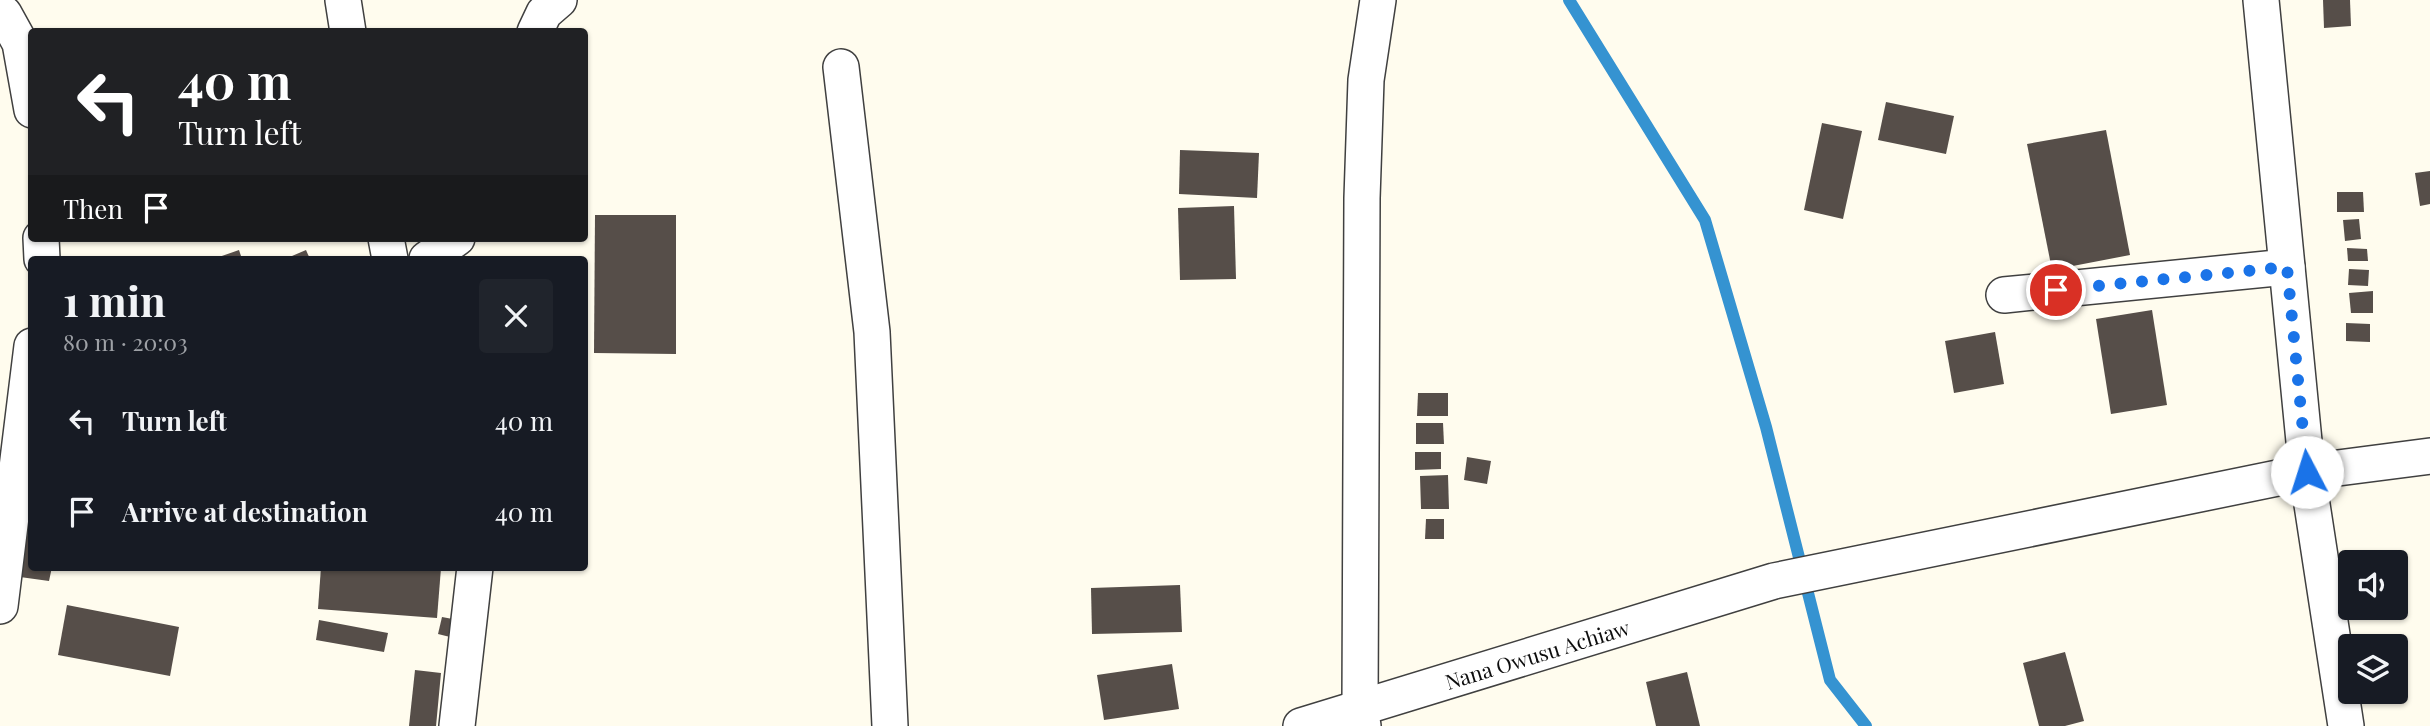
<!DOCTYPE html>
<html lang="en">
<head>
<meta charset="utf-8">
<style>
	:root { --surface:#171b24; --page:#20242c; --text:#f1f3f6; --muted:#9ea1a6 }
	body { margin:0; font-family:"Playfair Display",serif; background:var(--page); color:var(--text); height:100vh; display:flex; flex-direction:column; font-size:26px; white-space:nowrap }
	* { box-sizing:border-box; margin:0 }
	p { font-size:23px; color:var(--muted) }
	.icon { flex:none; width:38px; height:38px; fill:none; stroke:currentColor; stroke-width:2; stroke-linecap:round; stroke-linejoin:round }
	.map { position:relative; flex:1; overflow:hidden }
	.sheet { position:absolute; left:28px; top:256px; width:560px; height:315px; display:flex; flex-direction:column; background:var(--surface); border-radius:7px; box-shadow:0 2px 5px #0004 }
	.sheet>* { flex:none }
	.banner { position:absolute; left:28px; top:28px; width:560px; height:214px; border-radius:7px; box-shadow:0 2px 5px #0004; background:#202124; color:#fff; overflow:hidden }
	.fabs { position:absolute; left:2338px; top:550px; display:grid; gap:14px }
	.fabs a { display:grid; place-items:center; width:70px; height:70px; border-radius:7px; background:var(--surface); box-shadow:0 2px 5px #0004; font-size:35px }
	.pin { position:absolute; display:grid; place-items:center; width:60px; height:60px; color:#fff; margin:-30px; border:4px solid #fff; border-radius:50%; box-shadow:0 2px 7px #0007 }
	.me { position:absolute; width:77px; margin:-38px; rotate:355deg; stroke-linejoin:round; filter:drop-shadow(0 0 5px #0008) }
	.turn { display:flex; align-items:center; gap:24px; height:147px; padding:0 35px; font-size:32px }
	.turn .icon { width:91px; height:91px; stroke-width:2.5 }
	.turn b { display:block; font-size:49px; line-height:60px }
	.then { display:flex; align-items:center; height:66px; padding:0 35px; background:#0003; gap:14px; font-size:26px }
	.round { display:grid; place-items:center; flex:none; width:74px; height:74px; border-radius:7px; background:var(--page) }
	.headline { display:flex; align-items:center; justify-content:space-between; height:119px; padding:0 35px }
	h1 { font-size:42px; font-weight:700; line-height:52px }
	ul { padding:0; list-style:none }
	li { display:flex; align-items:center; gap:21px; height:91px; padding:0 35px }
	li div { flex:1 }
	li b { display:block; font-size:26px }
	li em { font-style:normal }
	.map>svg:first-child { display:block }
</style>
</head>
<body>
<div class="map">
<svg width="2430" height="726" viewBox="0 0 2430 726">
	<rect width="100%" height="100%" fill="#fffcee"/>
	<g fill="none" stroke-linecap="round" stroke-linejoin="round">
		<polyline stroke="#3593d1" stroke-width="12" points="1569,0 1705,220 1766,427 1830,680 1866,726"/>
	</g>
	<g fill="#564e49">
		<polygon points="2323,0 2350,0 2351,26 2324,28"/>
		<polygon points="1886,102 1954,116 1946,154 1878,140"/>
		<polygon points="1822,123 1862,131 1843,219 1804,210"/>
		<polygon points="2106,130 2130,255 2052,270 2027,144"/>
		<polygon points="1180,150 1259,153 1257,198 1179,194"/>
		<polygon points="2430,171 2430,204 2420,206 2415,173"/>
		<polygon points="2337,192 2363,192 2364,212 2337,212"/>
		<polygon points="1234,206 1236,279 1180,280 1178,208"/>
		<polygon points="595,215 676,215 676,354 594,353"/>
		<polygon points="2359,219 2361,239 2345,241 2343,220"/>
		<polygon points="2347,248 2367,249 2368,261 2348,261"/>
		<polygon points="239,250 242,259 219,259 219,257"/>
		<polygon points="306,250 310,259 285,259"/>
		<polygon points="2349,269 2369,270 2368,286 2348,285"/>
		<polygon points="2373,291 2373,313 2351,313 2349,293"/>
		<polygon points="2152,310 2167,405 2111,414 2096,319"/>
		<polygon points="2346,323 2370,324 2370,342 2346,341"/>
		<polygon points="1995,332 2004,384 1954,393 1945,341"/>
		<polygon points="1418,393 1448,393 1448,416 1417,416"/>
		<polygon points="1416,423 1443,423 1444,444 1416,444"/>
		<polygon points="1415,452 1441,452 1441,469 1415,470"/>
		<polygon points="1467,457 1491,461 1487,484 1464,480"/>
		<polygon points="1448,475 1449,509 1421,509 1420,476"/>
		<polygon points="30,519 32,567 52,567 49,581 20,577"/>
		<polygon points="1426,519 1444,519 1444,539 1425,539"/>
		<polygon points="321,567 441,568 437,618 318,609"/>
		<polygon points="1180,585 1182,632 1092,634 1091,588"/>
		<polygon points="67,605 179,627 170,676 58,655"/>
		<polygon points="442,617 458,620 454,638 438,634"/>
		<polygon points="319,620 388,633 384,652 316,640"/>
		<polygon points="2065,652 2084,721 2065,726 2039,726 2023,663"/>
		<polygon points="1172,664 1179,709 1104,720 1097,675"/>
		<polygon points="415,670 441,673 436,726 409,726"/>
		<polygon points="1687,672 1700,726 1656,726 1646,682"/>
	</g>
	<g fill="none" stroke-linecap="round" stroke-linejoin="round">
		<defs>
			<g id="minor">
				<polyline points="343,0 348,32"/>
				<polyline points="2261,0 2307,472 2346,726"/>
				<polyline points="0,13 4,14 20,43 32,110"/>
				<polyline points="535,32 544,13 559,0"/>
				<polyline points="841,67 872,332 890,726"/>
				<polyline points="41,238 42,259"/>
				<polyline points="386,238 390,259"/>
				<polyline points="427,259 457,238"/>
				<polyline points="2004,295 2287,267"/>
				<polyline points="0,606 32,346"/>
				<polyline points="457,726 475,567"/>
				<path id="s1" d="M1301,726L1774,581L2307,472L2430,456"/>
				<polyline points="1363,726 1360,709 1362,198 1366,80 1378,0"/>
			</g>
		</defs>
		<use href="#minor" stroke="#404040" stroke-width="38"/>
		<use href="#minor" stroke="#fff" stroke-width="35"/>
	</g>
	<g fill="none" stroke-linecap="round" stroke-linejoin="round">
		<polyline stroke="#1a73e8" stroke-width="12" stroke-dasharray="0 21.6" points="2056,290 2287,267 2307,472"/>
	</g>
	<g text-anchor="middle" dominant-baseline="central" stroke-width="7" stroke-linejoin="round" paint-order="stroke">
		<g font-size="21" fill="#0d0d0d" stroke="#fff">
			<text stroke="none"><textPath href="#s1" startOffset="247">Nana Owusu Achiaw</textPath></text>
		</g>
	</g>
</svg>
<div class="fabs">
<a><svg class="icon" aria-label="sound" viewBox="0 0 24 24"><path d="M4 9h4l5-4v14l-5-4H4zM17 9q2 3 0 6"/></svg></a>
<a><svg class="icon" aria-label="layers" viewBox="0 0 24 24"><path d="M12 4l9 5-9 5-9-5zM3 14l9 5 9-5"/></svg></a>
</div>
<div class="pin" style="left:2056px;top:290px;background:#d93025"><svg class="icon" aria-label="arrive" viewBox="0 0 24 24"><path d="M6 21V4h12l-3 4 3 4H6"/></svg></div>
<svg class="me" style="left:2307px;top:472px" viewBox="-20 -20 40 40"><circle r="19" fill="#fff"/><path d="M0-13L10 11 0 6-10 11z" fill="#1a73e8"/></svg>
<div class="banner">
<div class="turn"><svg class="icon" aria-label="left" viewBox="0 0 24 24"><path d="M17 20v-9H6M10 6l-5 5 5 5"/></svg><div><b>40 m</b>Turn left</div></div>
<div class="then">Then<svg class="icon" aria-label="arrive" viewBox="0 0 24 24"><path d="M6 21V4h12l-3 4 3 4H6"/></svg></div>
</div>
<section class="sheet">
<div class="headline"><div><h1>1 min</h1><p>80 m · 20:03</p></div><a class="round"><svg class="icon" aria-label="close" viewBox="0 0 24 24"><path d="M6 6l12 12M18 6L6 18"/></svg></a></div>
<ul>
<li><svg class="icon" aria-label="left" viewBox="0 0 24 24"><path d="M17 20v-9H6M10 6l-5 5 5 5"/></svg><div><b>Turn left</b></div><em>40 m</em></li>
<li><svg class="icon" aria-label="arrive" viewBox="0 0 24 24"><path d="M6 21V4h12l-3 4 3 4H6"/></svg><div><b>Arrive at destination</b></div><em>40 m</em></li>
</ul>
</section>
</div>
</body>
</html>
